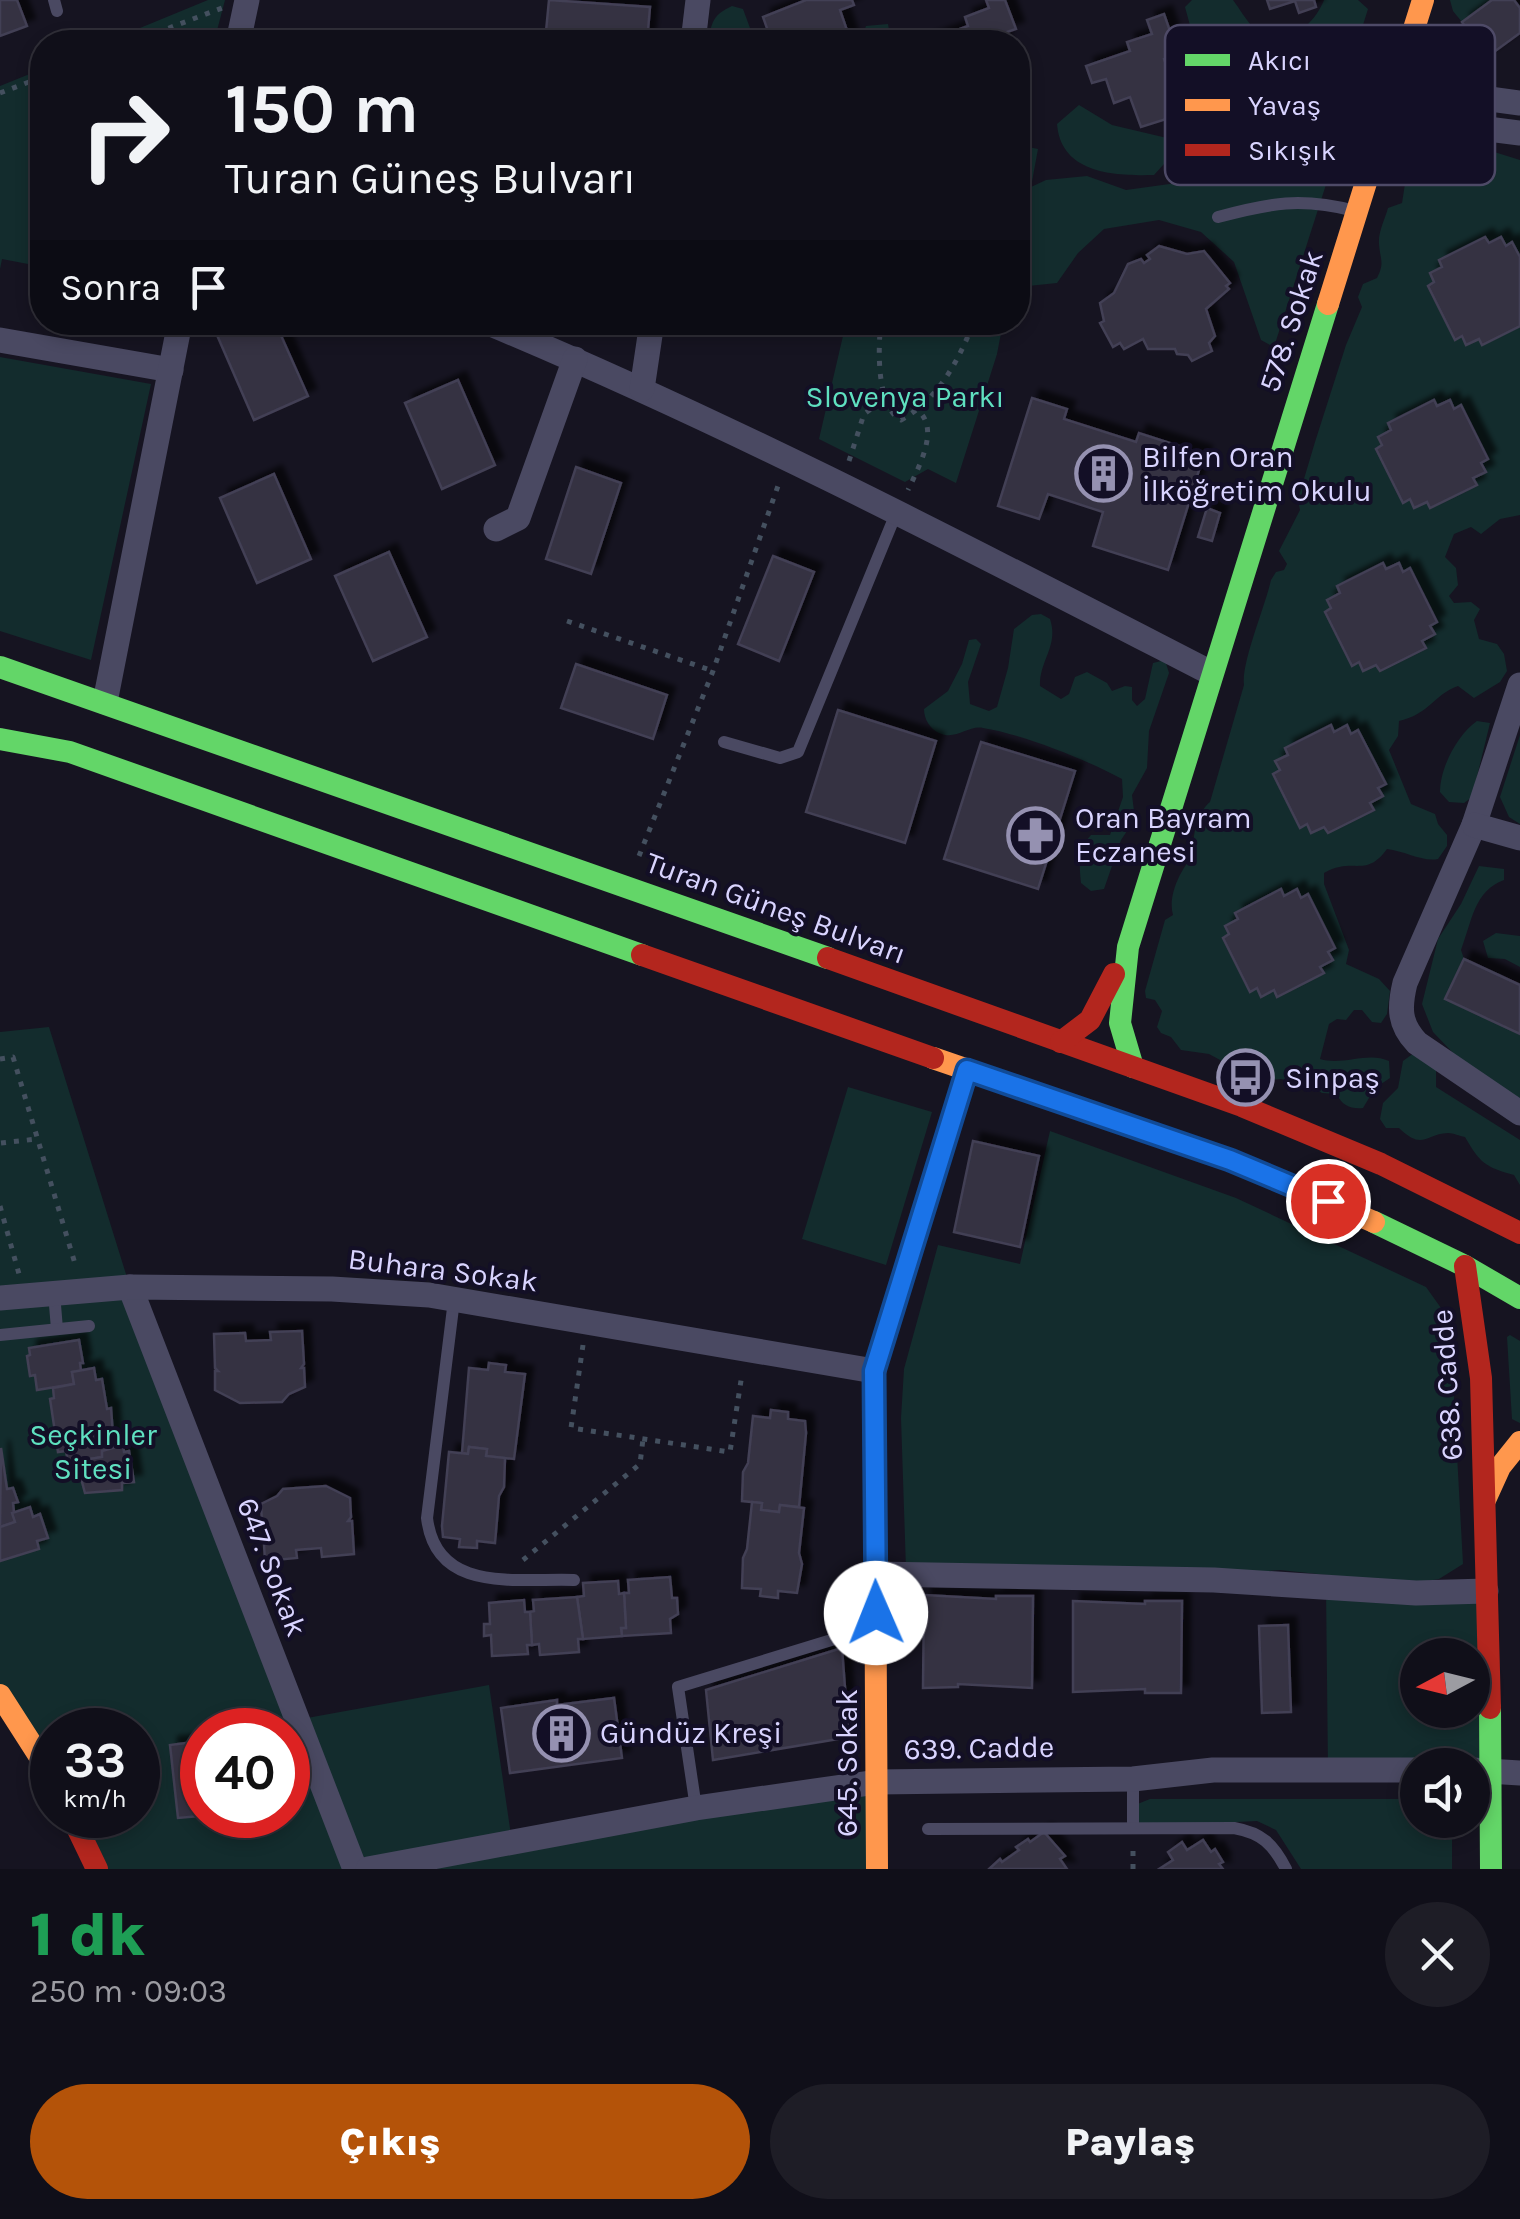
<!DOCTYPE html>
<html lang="tr">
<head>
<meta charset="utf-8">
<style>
	:root { --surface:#100f19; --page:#1e1d26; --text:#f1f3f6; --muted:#9c9ca2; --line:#302f38; --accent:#b45309 }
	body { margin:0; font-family:Karla,sans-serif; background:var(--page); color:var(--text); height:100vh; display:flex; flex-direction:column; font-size:38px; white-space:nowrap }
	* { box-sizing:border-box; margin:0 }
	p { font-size:32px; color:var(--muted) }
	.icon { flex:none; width:55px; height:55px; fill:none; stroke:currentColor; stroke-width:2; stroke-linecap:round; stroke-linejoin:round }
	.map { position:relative; height:1869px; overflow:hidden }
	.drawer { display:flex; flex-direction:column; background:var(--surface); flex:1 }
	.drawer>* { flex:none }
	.top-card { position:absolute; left:30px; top:30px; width:1000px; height:305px; border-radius:40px; box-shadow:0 5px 15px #0003,0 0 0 2px var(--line); background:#100f19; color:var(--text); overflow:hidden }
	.needle { width:65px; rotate:263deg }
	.controls { position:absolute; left:1400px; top:1638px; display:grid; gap:20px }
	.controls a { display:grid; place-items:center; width:90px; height:90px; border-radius:50%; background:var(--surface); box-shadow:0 5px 15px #0003,0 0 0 2px var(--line); font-size:50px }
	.speed { position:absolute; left:30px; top:1708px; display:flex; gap:20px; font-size:50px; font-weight:700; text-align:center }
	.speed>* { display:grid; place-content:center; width:130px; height:130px; border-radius:50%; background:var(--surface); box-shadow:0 5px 15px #0003,0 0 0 2px var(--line); line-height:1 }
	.speed small { font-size:25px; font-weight:400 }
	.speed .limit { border:15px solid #d22; background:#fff; color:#111 }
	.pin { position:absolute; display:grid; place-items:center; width:85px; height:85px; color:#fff; margin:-42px; border:5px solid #fff; border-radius:50%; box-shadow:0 2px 10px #0007 }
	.me { position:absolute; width:110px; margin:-55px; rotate:359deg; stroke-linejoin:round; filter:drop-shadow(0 0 8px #0008) }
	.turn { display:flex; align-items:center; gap:35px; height:210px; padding:0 30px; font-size:45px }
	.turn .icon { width:130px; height:130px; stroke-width:2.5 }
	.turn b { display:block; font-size:70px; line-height:85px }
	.then { display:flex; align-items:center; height:95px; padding:0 30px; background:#0003; gap:20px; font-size:38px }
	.round { display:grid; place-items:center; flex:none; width:105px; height:105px; border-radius:52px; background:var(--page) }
	.summary { display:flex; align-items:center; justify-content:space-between; height:170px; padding:0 30px }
	h1 { font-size:60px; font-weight:800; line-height:75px; color:#1e9e55 }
	.button { display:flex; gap:20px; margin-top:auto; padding:20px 30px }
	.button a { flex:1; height:115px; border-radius:60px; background:var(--accent); color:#fff; font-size:40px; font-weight:800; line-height:115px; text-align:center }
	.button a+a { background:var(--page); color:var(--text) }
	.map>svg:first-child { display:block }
</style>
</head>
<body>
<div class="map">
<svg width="1520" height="1869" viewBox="0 0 1520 1869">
	<defs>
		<filter id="shadow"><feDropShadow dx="8" dy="-8" stdDeviation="2.5" flood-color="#0009"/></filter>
	</defs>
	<rect width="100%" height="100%" fill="#161421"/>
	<g fill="#132c2d" fill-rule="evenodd">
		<polygon points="208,0 225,0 214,42 106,42"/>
		<path d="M1192,0H1233C1239,8 1246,20 1253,27C1281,52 1313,28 1324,0H1358L1368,9L1336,111L1275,113L1196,125L1174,68L1198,55L1185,7Z"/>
		<polygon points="1450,0 1492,0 1462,22 1453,11"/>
		<path d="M732,6L743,9L750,28L762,42H709C711,22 713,15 732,6Z"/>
		<polygon points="888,24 891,42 860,42 866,26"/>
		<polygon points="42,69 42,192 28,264 2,259 0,269 0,86"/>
		<path d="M1079,105L1112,125L1167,138L1173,154L1154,175C1115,176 1061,174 1057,124Z"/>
		<polygon points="1273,130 1339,144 1274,347 1261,340 1234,262 1201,232 1159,220 1104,229 1078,253 1057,283 1028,286 1018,275 1018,145 1038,149 1031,187 1046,180 1087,176 1126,190 1184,182 1197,133"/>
		<path d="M1458,139H1468L1475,146L1520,160V515L1500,519L1481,534L1471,527L1454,534L1445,557L1456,568L1458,585L1449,596L1454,603L1471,602L1480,609L1474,620L1479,639L1497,644L1504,654L1507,671L1500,682L1474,698L1458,686C1433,695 1430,714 1399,721L1398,736L1389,750L1411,804L1435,814L1438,824L1447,835V846L1438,859C1422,862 1405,851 1387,849C1365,879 1354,856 1324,873V884L1349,950L1346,964L1379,979L1390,991L1387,1014L1381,1023L1372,1022L1362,1010H1354L1346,1020L1337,1019L1329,1024L1320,1059C1343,1066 1368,1051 1389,1061L1390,1078L1375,1088L1363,1108C1351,1109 1342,1106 1337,1094L1322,1093L1311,1086L1281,1079L1259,1081L1209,1054L1181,1050L1171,1037L1161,1033L1157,1027L1162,1011L1155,1000L1146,998L1145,991L1165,920L1173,915C1167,894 1183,865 1196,853C1189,841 1199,810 1210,802L1244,685C1241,663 1265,607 1271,580L1276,572L1284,570L1287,564L1279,551L1300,510L1298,499L1315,442L1346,345L1362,307L1358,297L1363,284L1377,278C1385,263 1380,259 1379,244C1378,232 1385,219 1388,208L1402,203L1407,171L1422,168L1432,155H1449L1452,144Z"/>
		<polygon points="846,323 1003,323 997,354 956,483 928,469 905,482 819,439"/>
		<polygon points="0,357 151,384 91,660 0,631"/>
		<path d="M1041,614L1050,619C1059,646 1039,661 1040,686L1061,699L1069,694L1075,677L1087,672L1107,683L1112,691L1125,686L1132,687V700L1137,706L1145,699L1153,663L1165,660L1169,673L1149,731L1147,768L1132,795L1135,819L1121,840L1104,889L1091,891L1081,883C1079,864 1078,849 1091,835H1110L1123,797L1122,779C1087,760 1022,734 983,728C968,725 956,741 939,733C930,729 924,719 924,709L948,691L962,664L969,640L976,639L981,644L968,682L970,704L989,711L997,707L1008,668L1014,629L1032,615Z"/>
		<path d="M1477,721L1490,723L1472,797L1464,803L1449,802L1440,792C1440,768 1457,735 1477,721Z"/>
		<polygon points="1520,735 1520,824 1509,817 1500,797"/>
		<path d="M1479,866L1504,869V880C1474,891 1472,921 1461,950L1464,959L1446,998L1520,1034V1101L1457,1057L1433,1032L1422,1004L1438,939L1461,904Z"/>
		<polygon points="1496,933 1520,936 1520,967 1505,959 1488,958 1483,941"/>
		<path d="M49,1027L130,1287L296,1720L489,1685L512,1842L877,1782V1869H97L71,1815H138V1730H52V1776L0,1695V1032ZM202,1730H288V1815H202Z"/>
		<path d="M1414,1053L1436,1064V1087L1520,1140V1185L1514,1175C1485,1167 1480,1163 1465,1137C1459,1136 1454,1133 1448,1133C1425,1134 1423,1151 1399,1128H1386L1380,1119L1383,1103L1398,1088L1403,1061Z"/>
		<polygon points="848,1087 932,1112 886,1265 802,1239"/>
		<polygon points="1050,1131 1236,1198 1426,1287 1446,1315 1450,1326 1463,1564 1439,1579 1411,1584 1280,1570 1216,1575 906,1569 901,1418 904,1369 938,1245 1020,1264"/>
		<polygon points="1510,1335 1520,1341 1520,1423 1512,1419 1507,1337"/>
		<path d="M1326,1588L1486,1591L1492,1770C1441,1757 1381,1767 1328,1770ZM1418,1655H1472V1710H1418Z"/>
		<polygon points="1150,1799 1417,1799 1418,1820 1452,1820 1452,1869 1301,1869 1276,1830 1257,1821 1136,1827 1135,1805"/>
	</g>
	<g fill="#343243" stroke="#433f54" stroke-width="2.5" filter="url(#shadow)">
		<polygon points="0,0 17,0 27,26 0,36"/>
		<polygon points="549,0 650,7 647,42 545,42"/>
		<polygon points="806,0 852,0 854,5 840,10 851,42 787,42 782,30 769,34 763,17"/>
		<polygon points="986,0 1005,0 1016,29 1001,34 1004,42 924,42 968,26 965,17 989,8"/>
		<polygon points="1267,0 1314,0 1316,7 1299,13 1295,1 1270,9"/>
		<polygon points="1492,0 1514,0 1520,8 1520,33 1487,57 1462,22"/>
		<polygon points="1164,14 1178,54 1164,59 1187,126 1170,131 1166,119 1141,127 1130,97 1114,103 1106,79 1092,83 1086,66 1130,51 1127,42 1152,34 1147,20"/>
		<polygon points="1485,237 1489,243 1501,237 1506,246 1512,242 1520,257 1520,326 1482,345 1479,339 1466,345 1462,336 1455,340 1428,286 1434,282 1430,273 1442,267 1439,260"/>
		<polygon points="1159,246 1187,254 1204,251 1230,283 1226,286 1229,289 1206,309 1215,336 1209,343 1212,351 1192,361 1188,355 1177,354 1175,349 1148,349 1143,339 1124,349 1120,343 1113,347 1100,323 1104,321 1100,303 1114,293 1128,264 1141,259 1144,263 1150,259 1147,255"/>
		<polygon points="244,322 275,322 308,396 254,420 217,335"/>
		<polygon points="458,380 495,465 442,489 405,403"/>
		<polygon points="1032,398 1067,409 1064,419 1136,442 1139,433 1204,454 1168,570 1093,546 1103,512 1048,494 1039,519 998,506"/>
		<polygon points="1434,400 1437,406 1450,400 1454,409 1461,405 1488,459 1481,463 1486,472 1473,478 1477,485 1430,508 1427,502 1414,508 1410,499 1403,503 1376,449 1382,445 1378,437 1391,430 1388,423"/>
		<polygon points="576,467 621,483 591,574 546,559"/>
		<polygon points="274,474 311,559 257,583 220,498"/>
		<polygon points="1207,508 1220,513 1212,541 1198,537"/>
		<polygon points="389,552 427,637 373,661 335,576"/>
		<polygon points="773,556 814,572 779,661 738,644"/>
		<polygon points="1383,563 1386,569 1399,563 1403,572 1410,568 1437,622 1430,626 1435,634 1422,641 1426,648 1380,671 1376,665 1363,671 1359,662 1352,666 1325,612 1331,608 1327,600 1340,593 1337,586"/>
		<polygon points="576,664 667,695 653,739 561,708"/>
		<polygon points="838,710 936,741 905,843 806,812"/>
		<polygon points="1331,725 1334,732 1347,725 1351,734 1358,730 1386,784 1378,788 1383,796 1370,803 1374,810 1328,833 1324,827 1311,833 1307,824 1300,828 1273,774 1280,770 1275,761 1288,755 1285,748"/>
		<polygon points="981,742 1075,771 1038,889 944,859"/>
		<polygon points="1281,889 1284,896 1297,889 1301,898 1308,894 1335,948 1328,952 1333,960 1320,967 1324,973 1277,997 1274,990 1261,997 1257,988 1250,992 1223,938 1229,934 1225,926 1238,919 1235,913"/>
		<polygon points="1464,959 1520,985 1520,1034 1445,999"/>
		<polygon points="973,1141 1039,1156 1020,1247 954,1232"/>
		<polygon points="302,1331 304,1364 301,1368 304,1368 305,1387 289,1394 282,1402 240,1403 215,1390 215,1371 218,1371 215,1368 214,1334 245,1333 246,1341 271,1340 270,1332"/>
		<polygon points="79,1340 83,1363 80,1363 81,1371 72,1372 74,1384 37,1390 35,1375 30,1376 27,1356 30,1355 29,1348"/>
		<polygon points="489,1363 506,1365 505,1372 525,1374 514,1459 486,1456 487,1449 469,1447 468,1454 462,1453 469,1368 488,1370"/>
		<polygon points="94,1368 96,1380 102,1379 107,1409 111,1408 114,1449 102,1451 102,1457 68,1463 66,1451 58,1452 50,1399 54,1398 53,1388 74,1384 72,1372"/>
		<polygon points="771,1410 788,1412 788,1419 805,1421 806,1433 799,1507 780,1505 779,1512 761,1510 762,1503 742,1501 743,1472 748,1463 753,1416 770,1418"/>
		<polygon points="123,1445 124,1452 129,1451 134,1482 122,1483 122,1490 85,1493 79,1471 85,1470 83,1460 102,1457 102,1451"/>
		<polygon points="469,1447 487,1449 486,1456 505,1458 504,1487 499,1496 495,1543 477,1541 477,1548 459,1547 460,1539 443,1537 442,1526 449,1452 468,1454"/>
		<polygon points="1,1448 7,1489 13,1488 18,1502 13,1503 15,1522 0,1527"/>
		<polygon points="326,1486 350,1498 351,1517 348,1521 352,1521 354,1554 322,1557 321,1548 296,1550 297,1558 265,1561 263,1527 266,1523 262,1523 261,1504 277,1496 283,1489"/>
		<polygon points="752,1502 762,1503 761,1510 779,1512 780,1505 804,1508 799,1553 802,1564 797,1593 778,1591 778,1598 760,1596 761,1589 742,1588 743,1558 747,1549"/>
		<polygon points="30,1507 33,1517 40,1514 48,1538 37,1541 39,1549 0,1561 0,1527 15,1522 12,1513"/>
		<polygon points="670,1577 672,1598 677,1598 678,1614 670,1619 671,1633 622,1636 621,1628 626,1628 624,1593 629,1593 628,1580"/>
		<polygon points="618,1581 619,1594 624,1593 626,1628 621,1628 622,1636 583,1639 577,1597 584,1596 583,1583"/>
		<polygon points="924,1595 996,1599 996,1596 1033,1596 1032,1688 958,1684 958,1687 923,1688"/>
		<polygon points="577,1597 583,1639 578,1639 579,1652 540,1655 539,1644 532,1645 530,1612 534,1611 533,1600"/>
		<polygon points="524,1600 525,1612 530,1612 532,1645 527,1645 528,1654 492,1656 491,1635 484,1636 484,1624 490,1624 489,1603"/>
		<polygon points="1073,1601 1145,1604 1145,1601 1182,1601 1181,1693 1145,1693 1145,1689 1073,1692"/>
		<polygon points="1288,1625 1291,1712 1262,1713 1259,1626"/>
		<polygon points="842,1648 848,1728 845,1735 838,1739 713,1760 706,1690"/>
		<polygon points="614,1698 622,1758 510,1773 501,1708 557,1700 557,1705"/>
		<polygon points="202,1741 202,1815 211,1815 178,1818 170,1745"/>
		<polygon points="1044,1832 1065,1856 1060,1859 1067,1869 989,1869 1000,1859 1002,1862 1019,1850 1016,1847 1028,1839 1030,1842"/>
		<polygon points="1203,1840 1211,1852 1215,1849 1223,1862 1219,1864 1223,1869 1159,1869 1173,1860 1168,1852 1182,1842 1187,1850"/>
	</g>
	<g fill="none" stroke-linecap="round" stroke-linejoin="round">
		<g stroke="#44505f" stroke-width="5" stroke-dasharray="5 8" stroke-linecap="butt">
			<polyline points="132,42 222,8"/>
			<polyline points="0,93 42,77"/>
			<path d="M881,322C878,347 876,407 901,420C939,399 958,361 974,322"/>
			<path d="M849,461L864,414L885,399C948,406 928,449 908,490"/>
			<polyline points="567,621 713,671"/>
			<polyline points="639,856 713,671 779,483"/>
			<polyline points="0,1059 13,1057 76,1267"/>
			<polyline points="1,1143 37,1139"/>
			<polyline points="0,1206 19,1274"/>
			<polyline points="583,1345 571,1428 730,1452 742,1374"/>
			<polyline points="523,1560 640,1464 643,1439"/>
			<polyline points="1133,1869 1133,1846"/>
		</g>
		<g stroke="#4a4962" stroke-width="12">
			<polyline points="54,0 57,11"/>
			<path d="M1218,217C1270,203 1301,197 1355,211"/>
			<polyline points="724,742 780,758 798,752 897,511"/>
			<polyline points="54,1293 57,1329"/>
			<path d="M454,1300L427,1518C436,1594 516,1578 574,1580"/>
			<polyline points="0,1335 89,1326"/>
			<polyline points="696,1808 678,1687 874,1627"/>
			<polyline points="1133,1828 1133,1779"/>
			<path d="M928,1829L1234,1828C1262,1833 1273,1844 1286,1869"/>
		</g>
		<g stroke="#4a4962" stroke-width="25">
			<polyline points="238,42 247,0"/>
			<polyline points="693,42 698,0"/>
			<polyline points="1395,86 1520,103"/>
			<polyline points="1386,116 1520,133"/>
			<path d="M486,322C735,426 972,550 1211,673"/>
			<polyline points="0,340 171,370"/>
			<polyline points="642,389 652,322"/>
			<polyline points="496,529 518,518 575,359"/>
			<path d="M1520,685L1474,825L1405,983C1399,1008 1399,1024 1417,1043L1520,1113"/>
			<polyline points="105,702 180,322"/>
			<polyline points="1474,825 1520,838"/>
			<polyline points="130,1287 355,1869"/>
			<polyline points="0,1298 130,1287 332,1289 429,1295 874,1371"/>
			<polyline points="875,1574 1214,1580 1416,1593 1486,1591"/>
			<polyline points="1472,1770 1520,1773"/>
			<polyline points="368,1869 696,1808 877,1782 1133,1779 1213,1770 1418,1770"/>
		</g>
		<g stroke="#63d668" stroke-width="22">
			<polyline points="0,667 828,958"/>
			<polyline points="0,739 70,752 642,955"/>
			<polyline points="1133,1067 1120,1023 1128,947 1328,304"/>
			<polyline points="1374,1222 1465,1266 1520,1298"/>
			<polyline points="881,1347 967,1070"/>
			<polyline points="1490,1708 1491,1869"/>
		</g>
		<g stroke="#ff974d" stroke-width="22">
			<polyline points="1328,304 1423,0"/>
			<polyline points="933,1058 1230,1160 1374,1222"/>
			<polyline points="1485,1500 1500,1467 1520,1442"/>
			<polyline points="0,1695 52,1776"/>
			<polyline points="877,1869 874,1371 881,1347"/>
		</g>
		<g stroke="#b3261e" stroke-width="22">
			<polyline points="642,955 933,1058"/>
			<polyline points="828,958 1242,1106 1381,1164 1520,1233"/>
			<polyline points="1061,1042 1090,1020 1114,974"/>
			<polyline points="1465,1266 1481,1378 1490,1708"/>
			<polyline points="71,1815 97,1869"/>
		</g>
	</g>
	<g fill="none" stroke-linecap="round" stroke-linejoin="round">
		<defs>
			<polyline id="route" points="876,1613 874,1371 967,1070 1230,1160 1328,1201"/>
		</defs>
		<use href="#route" stroke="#114b97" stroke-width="25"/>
		<use href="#route" stroke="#1a73e8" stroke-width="18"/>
	</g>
	<defs>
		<symbol id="building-ring" viewBox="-11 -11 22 22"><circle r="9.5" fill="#130f26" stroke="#9591b1" stroke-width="1.5"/><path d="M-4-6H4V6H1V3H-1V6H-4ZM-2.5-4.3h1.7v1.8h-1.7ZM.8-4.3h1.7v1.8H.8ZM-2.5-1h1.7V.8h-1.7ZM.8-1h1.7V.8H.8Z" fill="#9591b1"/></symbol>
		<symbol id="pharmacy-ring" viewBox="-11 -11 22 22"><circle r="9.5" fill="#130f26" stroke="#9591b1" stroke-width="1.5"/><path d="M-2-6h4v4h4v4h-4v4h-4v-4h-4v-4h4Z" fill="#9591b1"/></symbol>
		<symbol id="bus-ring" viewBox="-11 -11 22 22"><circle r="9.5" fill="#130f26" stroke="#9591b1" stroke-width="1.5"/><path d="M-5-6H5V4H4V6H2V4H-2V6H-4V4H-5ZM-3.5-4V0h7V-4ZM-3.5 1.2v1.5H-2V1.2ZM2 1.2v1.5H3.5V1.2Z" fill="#9591b1"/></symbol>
	</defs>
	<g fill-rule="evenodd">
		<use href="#building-ring" x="1072" y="442" width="63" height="63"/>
		<use href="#pharmacy-ring" x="1004" y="804" width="63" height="63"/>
		<use href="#bus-ring" x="1214" y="1046" width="63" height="63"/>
		<use href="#building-ring" x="530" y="1702" width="63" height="63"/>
	</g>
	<g text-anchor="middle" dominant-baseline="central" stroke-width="8" stroke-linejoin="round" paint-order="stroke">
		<g font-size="30" fill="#d9d4ff" stroke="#130f26">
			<text transform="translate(1291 321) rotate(-72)">578. Sokak</text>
			<text transform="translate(776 908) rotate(20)">Turan Güneş Bulvarı</text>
			<text transform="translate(443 1270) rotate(7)">Buhara Sokak</text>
			<text transform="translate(1447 1385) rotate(-94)">638. Cadde</text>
			<text transform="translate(272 1567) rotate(69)">647. Sokak</text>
			<text transform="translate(979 1748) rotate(-1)">639. Cadde</text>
			<text transform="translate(847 1763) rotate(-90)">645. Sokak</text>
		</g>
		<g font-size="30" fill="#5fe0c0" stroke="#130f26">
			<text x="905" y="397">Slovenya Parkı</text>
			<text x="93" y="1435">Seçkinler<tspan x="93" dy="34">Sitesi</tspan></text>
		</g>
		<g font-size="30" fill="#d9d4ff" stroke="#130f26" text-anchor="start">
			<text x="1142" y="457">Bilfen Oran<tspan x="1142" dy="34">İlköğretim Okulu</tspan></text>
			<text x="1075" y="818">Oran Bayram<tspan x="1075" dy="34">Eczanesi</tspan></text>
			<text x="1285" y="1078">Sinpaş</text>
			<text x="600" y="1733">Gündüz Kreşi</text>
		</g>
	</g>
	<rect x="1165" y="25" width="330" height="160" rx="15" fill="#130f26" stroke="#4e4a67" stroke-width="2.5"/>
	<rect x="1185" y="54" width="45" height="12" fill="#63d668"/>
	<rect x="1185" y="99" width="45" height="12" fill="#ff974d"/>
	<rect x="1185" y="144" width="45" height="12" fill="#b3261e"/>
	<g font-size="28" fill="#d9d4ff">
		<text x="1248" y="70">Akıcı</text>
		<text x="1248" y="115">Yavaş</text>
		<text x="1248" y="160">Sıkışık</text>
	</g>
</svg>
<div class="controls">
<a><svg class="needle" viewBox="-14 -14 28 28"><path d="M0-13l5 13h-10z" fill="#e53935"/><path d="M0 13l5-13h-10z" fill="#9c9ca2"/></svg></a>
<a><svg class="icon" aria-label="sound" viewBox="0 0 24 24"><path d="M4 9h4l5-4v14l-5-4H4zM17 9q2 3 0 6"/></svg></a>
</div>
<div class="speed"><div>33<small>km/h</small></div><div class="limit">40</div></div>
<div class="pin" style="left:1328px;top:1201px;background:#d93025"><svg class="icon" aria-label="arrive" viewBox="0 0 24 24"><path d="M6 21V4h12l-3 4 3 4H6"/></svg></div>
<svg class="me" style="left:876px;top:1613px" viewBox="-20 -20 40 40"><circle r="19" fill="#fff"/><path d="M0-13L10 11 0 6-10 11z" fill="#1a73e8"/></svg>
<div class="top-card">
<div class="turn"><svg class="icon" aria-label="right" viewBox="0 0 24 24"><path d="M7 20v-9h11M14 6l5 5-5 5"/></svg><div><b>150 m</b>Turan Güneş Bulvarı</div></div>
<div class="then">Sonra<svg class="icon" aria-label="arrive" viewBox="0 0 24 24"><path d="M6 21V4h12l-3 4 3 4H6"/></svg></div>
</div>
</div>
<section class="drawer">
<div class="summary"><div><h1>1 dk</h1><p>250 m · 09:03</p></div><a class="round"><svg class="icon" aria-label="close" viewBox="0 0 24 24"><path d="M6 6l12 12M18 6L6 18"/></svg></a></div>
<div class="button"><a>Çıkış</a><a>Paylaş</a></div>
</section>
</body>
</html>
